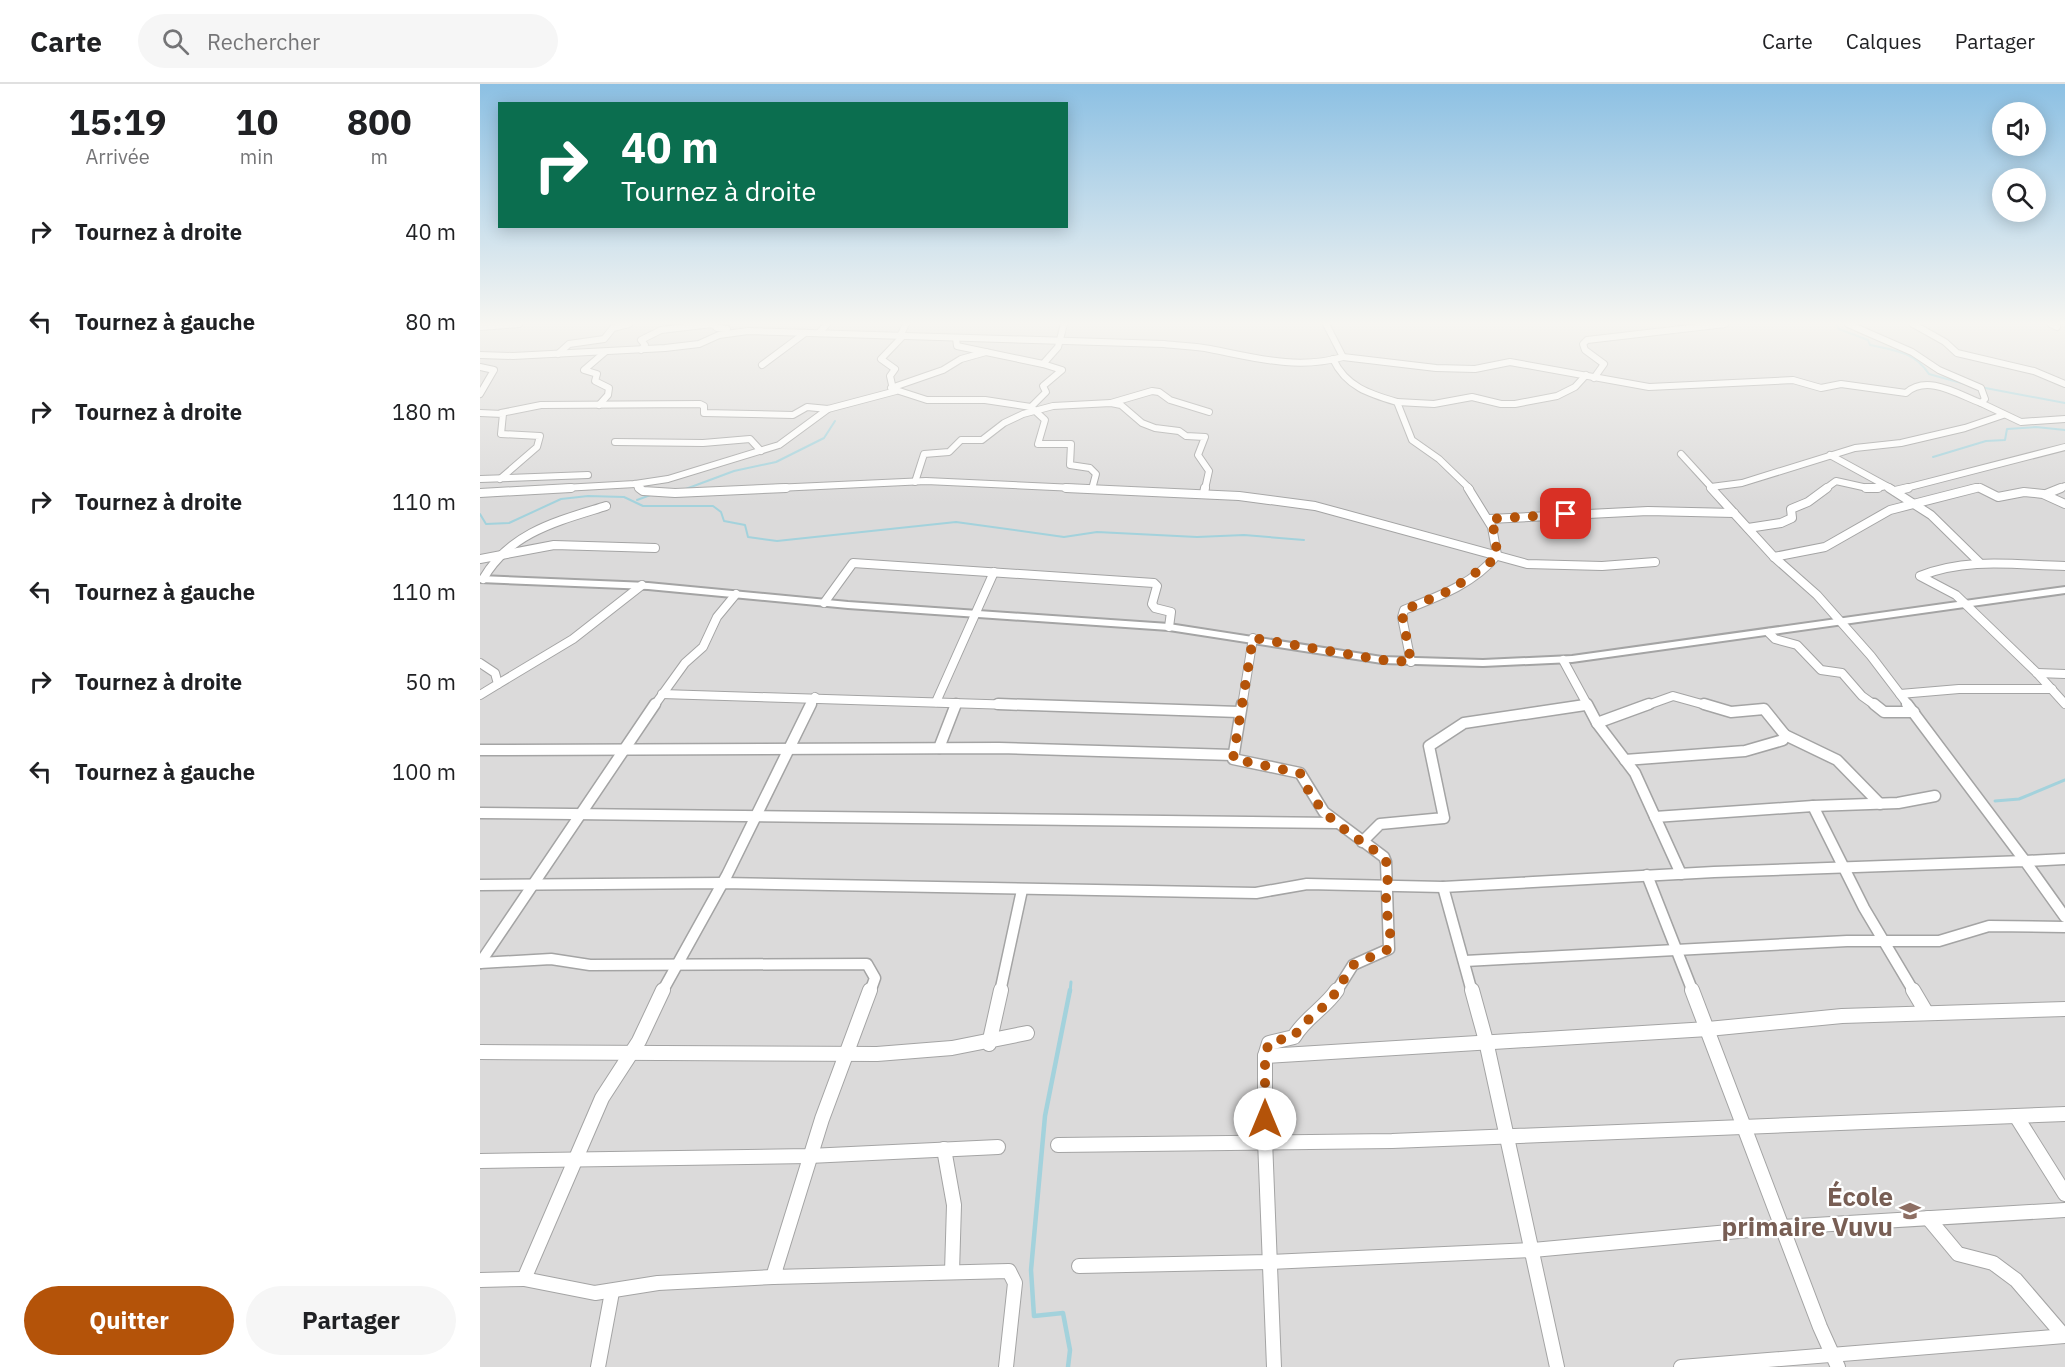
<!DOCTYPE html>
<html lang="fr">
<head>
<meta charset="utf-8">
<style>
	:root { --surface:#fff; --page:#f6f6f6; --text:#202124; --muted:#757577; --line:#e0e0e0; --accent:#b45309 }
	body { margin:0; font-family:"IBM Plex Sans",sans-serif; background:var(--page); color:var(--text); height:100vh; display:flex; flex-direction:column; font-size:22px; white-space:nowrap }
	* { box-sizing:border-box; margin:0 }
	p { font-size:20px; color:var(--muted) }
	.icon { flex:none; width:33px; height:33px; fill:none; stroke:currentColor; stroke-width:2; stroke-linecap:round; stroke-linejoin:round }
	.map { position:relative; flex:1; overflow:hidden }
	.details { display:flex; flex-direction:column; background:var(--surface); width:480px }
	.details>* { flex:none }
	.top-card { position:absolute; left:18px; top:18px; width:570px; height:126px; border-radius:0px; box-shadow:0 3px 15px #0003; background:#0b6e4f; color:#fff; overflow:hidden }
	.buttons { position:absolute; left:1512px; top:18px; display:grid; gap:12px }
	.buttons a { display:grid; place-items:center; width:54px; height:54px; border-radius:50%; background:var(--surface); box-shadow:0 3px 15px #0003; font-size:30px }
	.pin { position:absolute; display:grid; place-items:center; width:51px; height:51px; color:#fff; margin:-26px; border-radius:12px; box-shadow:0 3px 9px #0006 }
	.me { position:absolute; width:66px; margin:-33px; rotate:0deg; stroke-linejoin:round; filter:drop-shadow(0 0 4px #0008) }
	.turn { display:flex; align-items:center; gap:21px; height:126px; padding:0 24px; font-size:27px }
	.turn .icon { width:78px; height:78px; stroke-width:2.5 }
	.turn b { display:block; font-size:42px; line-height:51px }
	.eta { display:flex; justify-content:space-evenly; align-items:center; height:102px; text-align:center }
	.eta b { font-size:36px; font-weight:800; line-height:42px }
	.action { display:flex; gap:12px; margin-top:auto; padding:12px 24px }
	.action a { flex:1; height:69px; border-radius:36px; background:var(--accent); color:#fff; font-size:24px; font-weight:800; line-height:69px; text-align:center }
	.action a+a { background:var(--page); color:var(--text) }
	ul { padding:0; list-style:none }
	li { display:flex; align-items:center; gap:18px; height:90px; padding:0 24px }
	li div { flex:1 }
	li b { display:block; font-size:22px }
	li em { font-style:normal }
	header { display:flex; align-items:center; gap:36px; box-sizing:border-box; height:84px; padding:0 30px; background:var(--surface); border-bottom:2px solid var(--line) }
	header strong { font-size:28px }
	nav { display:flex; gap:33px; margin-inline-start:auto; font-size:21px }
	.search { width:420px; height:54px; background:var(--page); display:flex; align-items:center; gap:15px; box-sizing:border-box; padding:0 21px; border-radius:33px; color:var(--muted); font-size:22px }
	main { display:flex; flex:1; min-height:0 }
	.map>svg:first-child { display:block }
</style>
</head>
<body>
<header>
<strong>Carte</strong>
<div class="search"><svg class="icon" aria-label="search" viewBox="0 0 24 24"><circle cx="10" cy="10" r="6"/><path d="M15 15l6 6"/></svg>Rechercher</div>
<nav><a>Carte</a><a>Calques</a><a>Partager</a></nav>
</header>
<main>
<section class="details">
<div class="eta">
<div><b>15:19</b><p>Arrivée</p></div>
<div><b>10</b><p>min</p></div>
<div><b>800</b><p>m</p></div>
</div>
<ul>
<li><svg class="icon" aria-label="right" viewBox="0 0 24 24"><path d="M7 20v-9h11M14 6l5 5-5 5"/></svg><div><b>Tournez à droite</b></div><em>40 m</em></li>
<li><svg class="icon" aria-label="left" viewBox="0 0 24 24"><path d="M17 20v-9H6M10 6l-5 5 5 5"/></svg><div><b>Tournez à gauche</b></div><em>80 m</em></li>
<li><svg class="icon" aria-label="right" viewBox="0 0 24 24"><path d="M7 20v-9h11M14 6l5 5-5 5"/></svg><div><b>Tournez à droite</b></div><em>180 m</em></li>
<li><svg class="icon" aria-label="right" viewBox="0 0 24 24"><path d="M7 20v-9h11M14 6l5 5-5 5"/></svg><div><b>Tournez à droite</b></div><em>110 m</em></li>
<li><svg class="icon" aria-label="left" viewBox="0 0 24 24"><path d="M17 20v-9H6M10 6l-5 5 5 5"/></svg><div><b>Tournez à gauche</b></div><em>110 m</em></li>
<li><svg class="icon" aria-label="right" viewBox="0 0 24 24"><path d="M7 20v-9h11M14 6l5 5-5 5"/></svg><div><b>Tournez à droite</b></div><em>50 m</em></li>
<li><svg class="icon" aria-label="left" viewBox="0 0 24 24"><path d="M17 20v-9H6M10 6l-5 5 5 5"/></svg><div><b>Tournez à gauche</b></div><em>100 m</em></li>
</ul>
<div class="action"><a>Quitter</a><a>Partager</a></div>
</section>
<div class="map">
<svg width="1585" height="1283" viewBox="0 0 1585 1283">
	<rect width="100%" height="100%" fill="#eeeae3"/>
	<rect fill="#dbdada" x="0" y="240" width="1585" height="1043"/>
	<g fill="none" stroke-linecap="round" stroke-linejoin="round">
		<g stroke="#a3d2dc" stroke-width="2">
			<path d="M1356,240L1359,245L1388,256L1390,261C1414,266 1435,268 1449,290L1485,300"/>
			<polyline points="1500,303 1585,319"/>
			<polyline points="1453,373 1506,357 1525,356 1527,345 1556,343 1585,346"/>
			<polyline points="203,406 254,387 296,378 344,354 355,337"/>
			<polyline points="157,416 173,410"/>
			<polyline points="0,430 6,440 29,439 81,415 108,412 144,413 163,422 233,422 241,428 244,437 265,441 268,453 297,457 476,438 584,453 617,448 717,453 764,451 824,456"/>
		</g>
		<g stroke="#a3d2dc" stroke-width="3">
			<polyline points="1515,717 1539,715 1585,696"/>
			<polyline points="590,908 591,898"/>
		</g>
		<polyline stroke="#a3d2dc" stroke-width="4.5" points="588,1283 590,1266 583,1229 554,1232 551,1186 565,1032 590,906"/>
		<defs>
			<g id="minor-far3">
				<polyline points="584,240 578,263 563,280 582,286 563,302 566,308 551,323 565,336 558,360 591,360 590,381 610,384 616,390 612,405"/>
				<polyline points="1368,240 1432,268 1459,286 1501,304 1505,315 1501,319 1541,338 1585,335"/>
				<polyline points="1433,240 1465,258 1477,269 1554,287 1585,300"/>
				<polyline points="1571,240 1577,243"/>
				<polyline points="0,243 39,240"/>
				<polyline points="339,249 347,240"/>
				<polyline points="420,252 426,240"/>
				<polyline points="423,252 401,275 415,285 410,292 413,305 447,316 505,316 551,323"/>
				<polyline points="476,254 477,262 563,280"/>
				<polyline points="161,266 165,261 161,256 181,246 232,240 237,244 247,245"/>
				<polyline points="78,270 89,260 124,255 133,244 149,240"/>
				<path d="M0,271L33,272L185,264L219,260L239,251L268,247L684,260C699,262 715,262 730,265C776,274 817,286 863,273L846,240"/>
				<path d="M863,273L956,284L995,285L1030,278L1169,303L1313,296L1341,304L1361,300L1426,309C1447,290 1477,310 1501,319"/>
				<path d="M853,275C866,303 890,310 917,318L932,356L959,375L990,405"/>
				<polyline points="282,281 325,249"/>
				<polyline points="0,283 14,286 0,310"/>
				<polyline points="1114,294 1124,280 1105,266 1103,260 1107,256 1245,240"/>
				<polyline points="411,304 463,286 481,275 506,268"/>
				<polyline points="917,318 954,320 992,313 1021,320 1035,320 1077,312 1095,303 1106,291"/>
				<polyline points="631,319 672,307 679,308 690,316 729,328"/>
				<polyline points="119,321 128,311 129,304 115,297 117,290 104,286 125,268"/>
				<polyline points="0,329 23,330 21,350 60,352 57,363 20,395"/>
				<polyline points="21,329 61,321 220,320 224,322 224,329 313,331 327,323 348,325 416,307"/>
				<polyline points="135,358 223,359 270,355 281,367"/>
				<polyline points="1201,370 1233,405"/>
				<polyline points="1350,371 1412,405"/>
				<polyline points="0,395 108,391"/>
				<polyline points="435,398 444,370 469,368 481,356 502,356 524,339 543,330 573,322 631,319 641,321 662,339 675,344 699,347 706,352 725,353 718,371 729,387 725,405"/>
				<polyline points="155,400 161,405"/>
				<polyline points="1231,403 1262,399 1375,364 1421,359 1485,344 1523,331"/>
				<polyline points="65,405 155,400 188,395 299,361 348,325"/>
				<polyline points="274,405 446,397 617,405"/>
				<polyline points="1345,405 1356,397 1392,405 1406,402"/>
				<polyline points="1422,405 1585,363"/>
				<polyline points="1490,405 1499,403 1503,405"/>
				<polyline points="1577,405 1585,402"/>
			</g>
			<g id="minor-far2">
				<polyline points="159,404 163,407 195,409 306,404"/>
				<polyline points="586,404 759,412 835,422 1047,480 1122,482 1175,478"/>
				<polyline points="1231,404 1294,473 1337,511 1391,572 1429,622"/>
				<polyline points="1386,404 1398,404"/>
				<polyline points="1409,404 1451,431 1499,478"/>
				<polyline points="1500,404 1518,413 1544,408 1563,410 1585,420"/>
				<polyline points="1415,407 1428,404"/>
				<polyline points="0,409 91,404"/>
				<polyline points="724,409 725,404"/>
				<polyline points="1566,410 1581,404"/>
				<polyline points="1009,435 1168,427 1254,429"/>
				<polyline points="1268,444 1301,439 1312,434 1311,425 1328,418 1347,404"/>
				<polyline points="1294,473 1345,463 1410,426 1496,404"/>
				<polyline points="0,475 74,461 175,464"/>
				<path d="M1585,482C1535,481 1488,473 1440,492L1476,511L1557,589L1585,620"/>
				<path d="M3,495C30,448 78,437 126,422"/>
				<polyline points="344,519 373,479 674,499 677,502 672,520 675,524 691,528 689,543"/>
				<polyline points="1289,549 1295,555 1317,561 1341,586 1362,589 1382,612 1396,622"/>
				<polyline points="1083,576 1108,622"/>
				<path d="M931,578L922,533L924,526C957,513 994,500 1017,471L1012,443L988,404"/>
				<polyline points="0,579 15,589 18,600 0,611"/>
				<polyline points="1557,589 1585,590"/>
				<polyline points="18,600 93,555 162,501"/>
				<polyline points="182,610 566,622"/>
				<polyline points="1420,610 1479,605 1572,605"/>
				<polyline points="456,618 514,488"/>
				<polyline points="174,622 205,579 223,563 237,533 256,510"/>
				<polyline points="330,622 335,613"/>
				<polyline points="476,622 477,619"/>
				<polyline points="762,622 773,554"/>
				<polyline points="1099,622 1105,621"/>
				<polyline points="1165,622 1193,612 1229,622"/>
			</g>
			<g id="minor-far1">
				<polyline points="518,620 759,628"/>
				<polyline points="762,620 753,675 820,689 844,728 904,773 906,778 909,865 873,881 856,908"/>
				<polyline points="1107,620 1117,639 1155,689 1201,790"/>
				<polyline points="1394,620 1404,628 1434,628"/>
				<polyline points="1427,620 1545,777 1585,775"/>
				<polyline points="1117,639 1169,620"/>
				<polyline points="1305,651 1357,676 1400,720"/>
				<polyline points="459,664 476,620"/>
				<polyline points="0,666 519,664 752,671"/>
				<polyline points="1145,676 1265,667 1303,656 1305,651 1284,625 1251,628 1224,620"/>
				<polyline points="1333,722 1418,719 1455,712"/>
				<polyline points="0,729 856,739"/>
				<polyline points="1175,733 1333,722 1384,824 1434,908"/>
				<polyline points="882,758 900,740 964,734 949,662 984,639 1105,621"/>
				<polyline points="1167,791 1213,908"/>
				<polyline points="0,801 242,799 776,809 827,800 963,803 1234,788 1545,777 1585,833"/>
				<polyline points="963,803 992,908"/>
				<polyline points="985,877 1367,857 1459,857 1509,842 1585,843"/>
				<polyline points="0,879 71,875 110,881 387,880 395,894 390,908"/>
				<polyline points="0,879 175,620"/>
				<polyline points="182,908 247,791 331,620"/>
				<polyline points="520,908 542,806"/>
			</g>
			<g id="minor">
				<polyline points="183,906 159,957 122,1014 44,1195 115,1209 178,1199 293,1193"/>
				<polyline points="390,906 342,1035 293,1193 529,1187 535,1199 526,1283"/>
				<polyline points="992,906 1006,957 1077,1283"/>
				<polyline points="1212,906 1340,1243 1358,1283"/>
				<polyline points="1433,906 1446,928"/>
				<polyline points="509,960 521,906"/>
				<polyline points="0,968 397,970 472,964 547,949"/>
				<polyline points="785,972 1228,945 1362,932 1585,925"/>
				<polyline points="1536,1032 1585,1110"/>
				<polyline points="578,1061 912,1057 1585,1030"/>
				<polyline points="464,1065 474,1121 472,1188"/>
				<polyline points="0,1077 329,1072 518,1063"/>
				<polyline points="1448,1134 1478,1170 1513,1179 1536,1196 1584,1252"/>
				<polyline points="599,1182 789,1178 1053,1166 1302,1143 1585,1126"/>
				<polyline points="0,1196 44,1195"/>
				<polyline points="118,1283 132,1208"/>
				<path d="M794,1283L785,1056V972L789,959L814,953C825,934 845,924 857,906"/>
				<polyline points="1201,1283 1585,1252"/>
			</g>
			<polygon id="tertiary" points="0,492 168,499 368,518 689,540 902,573 1003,576 1092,572 1585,503 1585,509 1092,578 1003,582 902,579 689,546 368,524 168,505 0,498"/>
		</defs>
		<use href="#minor-far3" stroke="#a4a4a4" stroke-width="8"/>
		<use href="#minor-far2" stroke="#a4a4a4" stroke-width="10"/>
		<use href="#minor-far1" stroke="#a4a4a4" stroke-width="13"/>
		<use href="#minor" stroke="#a4a4a4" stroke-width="16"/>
		<use href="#tertiary" stroke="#a4a4a4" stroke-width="4"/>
		<use href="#minor-far3" stroke="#fff" stroke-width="6"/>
		<use href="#minor-far2" stroke="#fff" stroke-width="8"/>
		<use href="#minor-far1" stroke="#fff" stroke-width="10"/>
		<use href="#minor" stroke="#fff" stroke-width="14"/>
		<use href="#tertiary" fill="#fff" fill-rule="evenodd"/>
	</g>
	<linearGradient id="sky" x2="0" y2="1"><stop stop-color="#8cc0e3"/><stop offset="0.57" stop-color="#f7f6f2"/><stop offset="1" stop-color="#f7f6f2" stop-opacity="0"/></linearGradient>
	<rect width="1585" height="420" fill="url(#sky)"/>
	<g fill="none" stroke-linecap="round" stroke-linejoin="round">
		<path stroke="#b45309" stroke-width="10" stroke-dasharray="0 18" d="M785,1035V972L789,958L814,953L820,943L850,917L873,881L909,865C913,847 906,834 906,817C906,803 911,785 904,773C867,747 837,732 820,689L753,675L773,554L902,576L931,578L922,530L924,526L971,506L1015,475L1017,455L1010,435L1086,430"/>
	</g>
	<defs>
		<symbol id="school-bare" viewBox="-9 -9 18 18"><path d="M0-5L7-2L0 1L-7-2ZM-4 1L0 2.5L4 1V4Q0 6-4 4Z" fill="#8d6e63" stroke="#fff" stroke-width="2.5" paint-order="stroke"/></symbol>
	</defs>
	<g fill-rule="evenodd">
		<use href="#school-bare" x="1415" y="1112" width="30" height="30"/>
	</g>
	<g text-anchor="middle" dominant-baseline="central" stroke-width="4.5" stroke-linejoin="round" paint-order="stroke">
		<g font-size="26" font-weight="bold" fill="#785e54" stroke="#fff" text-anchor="end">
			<text x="1413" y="1112">École<tspan x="1413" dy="30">primaire Vuvu</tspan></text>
		</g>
	</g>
</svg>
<div class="buttons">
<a><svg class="icon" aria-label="sound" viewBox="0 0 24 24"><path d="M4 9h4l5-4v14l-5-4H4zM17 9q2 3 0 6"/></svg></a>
<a><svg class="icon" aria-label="search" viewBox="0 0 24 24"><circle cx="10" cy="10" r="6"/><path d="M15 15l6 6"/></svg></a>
</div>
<div class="pin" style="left:1086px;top:430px;background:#d93025"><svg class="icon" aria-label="arrive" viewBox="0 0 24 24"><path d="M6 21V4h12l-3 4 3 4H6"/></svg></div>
<svg class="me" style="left:785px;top:1035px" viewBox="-20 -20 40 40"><circle r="19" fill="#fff"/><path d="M0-13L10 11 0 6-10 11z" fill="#b45309"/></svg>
<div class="top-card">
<div class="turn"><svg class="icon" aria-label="right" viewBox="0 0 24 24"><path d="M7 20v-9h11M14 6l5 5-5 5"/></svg><div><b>40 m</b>Tournez à droite</div></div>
</div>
</div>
</main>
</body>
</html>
